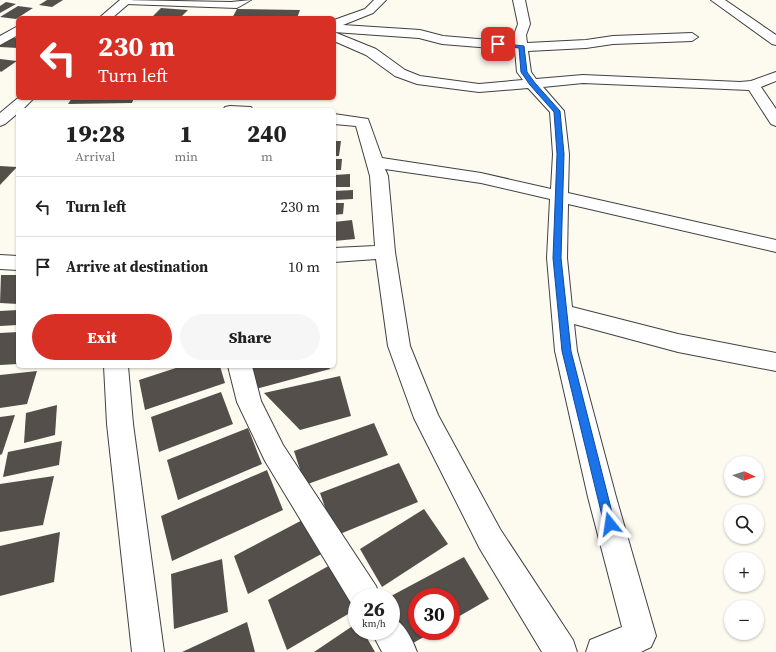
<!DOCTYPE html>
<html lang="en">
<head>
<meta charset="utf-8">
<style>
	:root { --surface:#fff; --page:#f6f6f6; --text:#222; --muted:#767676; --line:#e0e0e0; --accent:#d93025 }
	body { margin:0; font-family:"Source Serif 4",serif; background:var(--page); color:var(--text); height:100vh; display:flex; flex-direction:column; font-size:15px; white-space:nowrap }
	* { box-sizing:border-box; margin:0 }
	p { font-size:13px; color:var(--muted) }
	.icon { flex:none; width:22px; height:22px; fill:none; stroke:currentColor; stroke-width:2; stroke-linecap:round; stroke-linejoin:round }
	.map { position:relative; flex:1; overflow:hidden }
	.sheet { position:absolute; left:16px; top:108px; width:320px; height:260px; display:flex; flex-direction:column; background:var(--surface); border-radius:6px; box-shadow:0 1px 3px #0004 }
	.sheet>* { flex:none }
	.top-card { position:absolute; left:16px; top:16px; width:320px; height:84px; border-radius:6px; box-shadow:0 1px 3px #0004; background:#d93025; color:#fff; overflow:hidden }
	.needle { width:26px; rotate:93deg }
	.buttons { position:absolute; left:724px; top:456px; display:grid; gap:8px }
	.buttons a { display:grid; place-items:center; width:40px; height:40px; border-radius:50%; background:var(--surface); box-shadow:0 1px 3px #0004; font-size:20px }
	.speed { position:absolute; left:348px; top:588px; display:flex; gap:8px; font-size:20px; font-weight:700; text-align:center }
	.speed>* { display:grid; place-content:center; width:52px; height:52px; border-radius:50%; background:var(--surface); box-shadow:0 1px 3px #0004; line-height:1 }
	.speed small { font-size:10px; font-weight:400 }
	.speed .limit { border:6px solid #d22; background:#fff; color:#111 }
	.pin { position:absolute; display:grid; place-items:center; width:34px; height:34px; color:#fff; margin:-17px; border-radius:8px; box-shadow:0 2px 6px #0006 }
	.me { position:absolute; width:44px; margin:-22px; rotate:345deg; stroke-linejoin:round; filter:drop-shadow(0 0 3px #0008) }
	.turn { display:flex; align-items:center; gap:14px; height:84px; padding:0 16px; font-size:18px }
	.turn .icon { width:52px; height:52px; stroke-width:2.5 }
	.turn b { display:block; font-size:28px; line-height:34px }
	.eta { display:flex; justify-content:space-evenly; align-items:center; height:68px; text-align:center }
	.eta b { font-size:24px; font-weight:800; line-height:28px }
	.button { display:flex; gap:8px; margin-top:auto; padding:8px 16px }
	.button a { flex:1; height:46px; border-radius:24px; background:var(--accent); color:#fff; font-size:16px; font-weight:800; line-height:46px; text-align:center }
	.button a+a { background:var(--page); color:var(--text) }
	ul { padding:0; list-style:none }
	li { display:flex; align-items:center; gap:12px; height:60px; padding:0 16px; border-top:1px solid var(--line) }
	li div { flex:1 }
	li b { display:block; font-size:15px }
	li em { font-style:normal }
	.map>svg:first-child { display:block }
</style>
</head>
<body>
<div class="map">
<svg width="776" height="652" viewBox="0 0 776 652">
	<rect width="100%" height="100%" fill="#fdfaf0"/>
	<g fill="#554f4b">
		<polygon points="47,0 63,0 52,7 39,5"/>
		<polygon points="6,2 16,4 0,13 0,6"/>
		<polygon points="18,6 33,8 16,19 0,17"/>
		<polygon points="161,8 188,10 180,18 151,18"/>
		<polygon points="237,9 300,10 297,18 232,18"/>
		<polygon points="10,38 18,38 18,48 0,47 0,45"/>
		<polygon points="0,59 17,61 1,72 0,71"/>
		<polygon points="72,98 134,98 132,103 68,104"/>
		<polygon points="334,141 341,141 339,156 334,156"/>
		<polygon points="334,159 342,159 341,170 334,170"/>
		<polygon points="0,166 17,167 0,185"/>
		<polygon points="350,174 350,187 334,187 334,175"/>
		<polygon points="353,190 353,199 334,200 334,191"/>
		<polygon points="334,203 344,203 343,214 334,215"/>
		<polygon points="352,220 355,239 334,241 334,222"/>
		<polygon points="1,275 18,275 18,304 0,303"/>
		<polygon points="18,310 18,325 0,326 0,311"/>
		<polygon points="18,332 18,364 0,365 0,333"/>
		<polygon points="182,366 220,366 225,383 145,410 139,380"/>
		<polygon points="246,366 329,366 330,369 252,390"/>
		<polygon points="37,371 27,404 0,408 0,375"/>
		<polygon points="340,376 351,416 300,430 264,393"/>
		<polygon points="221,392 233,424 159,452 151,417"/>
		<polygon points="57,405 55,435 24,443 26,413"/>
		<polygon points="15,415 2,454 0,455 0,417"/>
		<polygon points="374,423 388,455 305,485 294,451"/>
		<polygon points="248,428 262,464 178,500 167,460"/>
		<polygon points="62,441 59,465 3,477 8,452"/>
		<polygon points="399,463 418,502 335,536 320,493"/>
		<polygon points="267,470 283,510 172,561 161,516"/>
		<polygon points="54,476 43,525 0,532 0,484"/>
		<polygon points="424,509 448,544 382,587 360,549"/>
		<polygon points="308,517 325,552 248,594 234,556"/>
		<polygon points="60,532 54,582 0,596 0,546"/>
		<polygon points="464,557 489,599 451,621 451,597 417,597 417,631 434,631 408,646 391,612 391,596"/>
		<polygon points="222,559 228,612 174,629 171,574"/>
		<polygon points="332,564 355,610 287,650 268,600"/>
		<polygon points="247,622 255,652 182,652"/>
		<polygon points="357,623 357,631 363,631 375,652 314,652"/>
	</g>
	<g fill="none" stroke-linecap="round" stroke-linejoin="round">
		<defs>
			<g id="minor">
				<polygon points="121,0 231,2 251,0 237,8 126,4 122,3"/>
				<polygon points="374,0 386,0 373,13 343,25 420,30 443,36 514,42 514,35 518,24 513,0 525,0 530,24 526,35 527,43 586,40 613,36 692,33 698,37 692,41 613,44 586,48 528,51 531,72 536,79 583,75 740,82 751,81 776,72 776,81 761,87 776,109 776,126 771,124 749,90 583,83 543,87 564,111 569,154 568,193 776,240 776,252 568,204 567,258 572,307 678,334 776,353 776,371 678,352 574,324 577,351 616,497 656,636 651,647 641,652 586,652 590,640 622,627 588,497 555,351 547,258 550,199 481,183 385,169 388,176 395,252 410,346 438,415 500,529 573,640 577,652 542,652 480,549 414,418 388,346 376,259 334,262 334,248 375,246 370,176 356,126 334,124 334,114 368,119 382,158 481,173 551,189 553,154 550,112 528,88 479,92 417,84 395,76 366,55 334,41 334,32 376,49 405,70 420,76 479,84 523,80 517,72 515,50 442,44 419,38 334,32 334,20 365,9"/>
				<polygon points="711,0 725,0 776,35 776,45 772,44"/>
				<polygon points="18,26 18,35 0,45 0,36"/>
				<polygon points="230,106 251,107 253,110 223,110 225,107"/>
				<polygon points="0,255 18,256 18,270 0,269"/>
				<polygon points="104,366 128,366 133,424 164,652 132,652 107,424"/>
				<polygon points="228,366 252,366 261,401 283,445 376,586 380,597 357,597 357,609 354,608 265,461 237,402"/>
				<path d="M391,617C404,622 412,639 417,652H382L371,631H391Z"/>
			</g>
			<g id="tertiary">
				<polygon points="120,0 133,0 112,18 99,18"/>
				<polygon points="18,98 34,98 22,110 18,110 18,113 5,124 0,126 0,113"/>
			</g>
		</defs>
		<use href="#minor" stroke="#414141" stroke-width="2"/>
		<use href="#tertiary" stroke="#414141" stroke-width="2"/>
		<use href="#minor" fill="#fff" fill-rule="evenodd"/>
		<use href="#tertiary" fill="#fff" fill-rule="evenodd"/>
	</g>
	<polygon fill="#1a73e8" stroke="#114b97" points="498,43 524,46 527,72 535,83 560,111 564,154 561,258 571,351 615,524 614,528 610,530 605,528 604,524 562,351 553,258 557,154 554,112 530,85 521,72 519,48 496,45"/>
</svg>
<div class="buttons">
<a><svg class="needle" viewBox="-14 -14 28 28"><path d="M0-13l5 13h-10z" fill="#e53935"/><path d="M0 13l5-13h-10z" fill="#767676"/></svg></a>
<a><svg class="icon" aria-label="search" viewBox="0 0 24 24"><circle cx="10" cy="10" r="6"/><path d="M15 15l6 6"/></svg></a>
<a>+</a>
<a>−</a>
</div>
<div class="speed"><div>26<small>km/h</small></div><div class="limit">30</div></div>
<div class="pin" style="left:498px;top:44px;background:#d93025"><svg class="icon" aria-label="arrive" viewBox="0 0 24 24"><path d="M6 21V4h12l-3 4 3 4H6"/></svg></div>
<svg class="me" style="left:610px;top:524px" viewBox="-20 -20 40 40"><path d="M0-17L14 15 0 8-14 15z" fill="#1a73e8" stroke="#fff" stroke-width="4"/></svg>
<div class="top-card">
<div class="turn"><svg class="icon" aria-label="left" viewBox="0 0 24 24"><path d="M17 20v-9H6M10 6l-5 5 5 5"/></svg><div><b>230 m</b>Turn left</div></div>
</div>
<section class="sheet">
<div class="eta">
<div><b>19:28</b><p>Arrival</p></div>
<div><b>1</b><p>min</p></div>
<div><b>240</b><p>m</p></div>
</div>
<ul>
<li><svg class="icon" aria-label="left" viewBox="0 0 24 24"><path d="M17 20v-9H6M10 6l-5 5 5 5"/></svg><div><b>Turn left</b></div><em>230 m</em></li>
<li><svg class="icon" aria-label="arrive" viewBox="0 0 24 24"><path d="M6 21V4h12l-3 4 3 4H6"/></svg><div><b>Arrive at destination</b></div><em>10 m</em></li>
</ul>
<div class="button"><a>Exit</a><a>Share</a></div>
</section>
</div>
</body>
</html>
